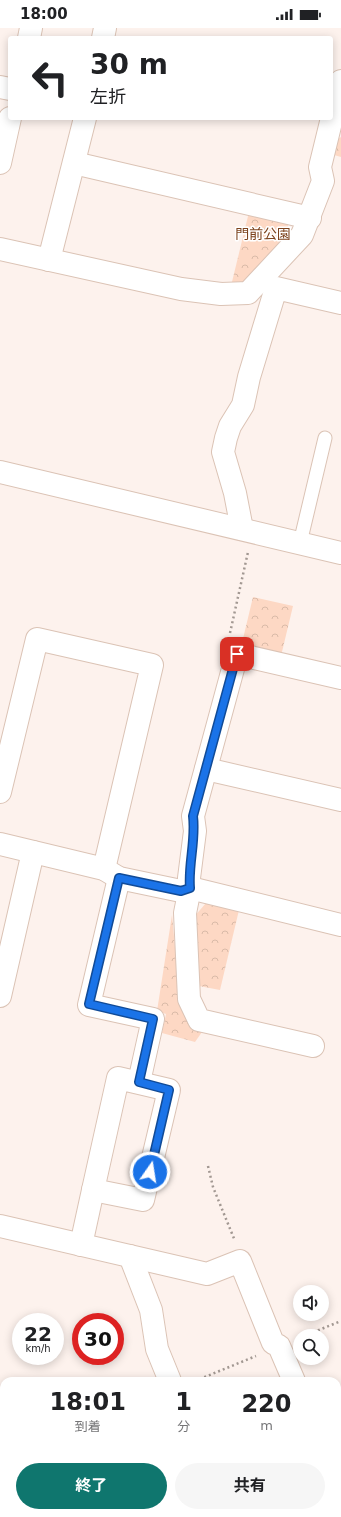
<!DOCTYPE html>
<html lang="ja">
<head>
<meta charset="utf-8">
<style>
	:root { --surface:#fff; --page:#f6f6f6; --text:#202124; --muted:#757577; --accent:#0f766e }
	body { margin:0; font-family:"DejaVu Sans","Noto Sans JP",sans-serif; background:var(--page); color:var(--text); height:100vh; display:flex; flex-direction:column; font-size:15px; white-space:nowrap }
	* { box-sizing:border-box; margin:0 }
	p { font-size:13px; color:var(--muted) }
	.icon { flex:none; width:22px; height:22px; fill:none; stroke:currentColor; stroke-width:2; stroke-linecap:round; stroke-linejoin:round }
	.map { position:relative; flex:1; overflow:hidden }
	.drawer { position:absolute; left:0px; top:1349px; width:341px; height:140px; display:flex; flex-direction:column; background:var(--surface); border-radius:12px 12px 0 0; box-shadow:0 2px 10px #0003 }
	.drawer>* { flex:none }
	.banner { position:absolute; left:8px; top:8px; width:325px; height:84px; border-radius:4px; box-shadow:0 2px 10px #0003; background:#fff; color:var(--text); overflow:hidden }
	.buttons { position:absolute; left:293px; top:1257px; display:grid; gap:8px }
	.buttons a { display:grid; place-items:center; width:36px; height:36px; border-radius:50%; background:var(--surface); box-shadow:0 2px 10px #0003; font-size:20px }
	.speed { position:absolute; left:12px; top:1285px; display:flex; gap:8px; font-size:20px; font-weight:700; text-align:center }
	.speed>* { display:grid; place-content:center; width:52px; height:52px; border-radius:50%; background:var(--surface); box-shadow:0 2px 10px #0003; line-height:1 }
	.speed small { font-size:10px; font-weight:400 }
	.speed .limit { border:6px solid #d22; background:#fff; color:#111 }
	.pin { position:absolute; display:grid; place-items:center; width:34px; height:34px; color:#fff; margin:-17px; border-radius:8px; box-shadow:0 2px 6px #0006 }
	.me { position:absolute; width:44px; margin:-22px; rotate:13deg; stroke-linejoin:round; filter:drop-shadow(0 0 3px #0008) }
	.turn { display:flex; align-items:center; gap:14px; height:84px; padding:0 16px; font-size:18px }
	.turn .icon { width:52px; height:52px; stroke-width:2.5 }
	.turn b { display:block; font-size:28px; line-height:34px }
	.eta { display:flex; justify-content:space-evenly; align-items:center; height:68px; text-align:center }
	.eta b { font-size:24px; font-weight:700; line-height:28px }
	.primary-button { display:flex; gap:8px; margin-top:auto; padding:8px 16px }
	.primary-button a { flex:1; height:46px; border-radius:24px; background:var(--accent); color:#fff; font-size:16px; font-weight:700; line-height:46px; text-align:center }
	.primary-button a+a { background:var(--page); color:var(--text) }
	.status { display:flex; justify-content:space-between; align-items:center; height:28px; padding:0 20px; background:var(--surface); direction:ltr }
	.status svg { height:11px; fill:currentColor }
	.map>svg:first-child { display:block }
</style>
</head>
<body>
<div class="status"><b>18:00</b><svg viewBox="0 0 49 12"><path d="M0 12V9h3v3zM5 12V6h3v6zM10 12V3h3v9zM15 12V0h3v12zM26 1h20v11H26zM47 4h2v5h-2z"/></svg></div>
<div class="map">
<svg width="341" height="1489" viewBox="0 0 341 1489">
	<defs>
		<pattern id="park-crowns" width="20" height="18" patternUnits="userSpaceOnUse"><rect width="20" height="18" fill="#fdd8c4"/><path d="M2 6a3 3 0 1 1 6 0M12 15a3 3 0 1 1 6 0" fill="none" stroke="#d9baa8"/></pattern>
	</defs>
	<rect width="100%" height="100%" fill="#fdf2ed"/>
	<g fill="url(#park-crowns)">
		<polygon points="341,109 341,129 334,127 338,111"/>
		<polygon points="249,184 287,193 290,206 243,255 231,258"/>
		<polygon points="253,569 293,578 281,628 241,619"/>
		<polygon points="206,875 239,882 220,962 199,958 193,890"/>
		<polygon points="172,887 180,974 202,1004 195,1014 162,1005 166,986 157,983"/>
	</g>
	<g fill="none" stroke-linecap="round" stroke-linejoin="round">
		<defs>
			<polyline id="service" points="300,515 325,410"/>
			<g id="minor">
				<polyline points="103,10 105,0"/>
				<polyline points="0,59 10,61"/>
				<polyline points="74,135 310,190"/>
				<polyline points="0,221 181,261 221,266 248,265 302,207 323,153 320,139 341,53"/>
				<polyline points="49,232 85,90"/>
				<polyline points="0,444 341,525"/>
				<polyline points="242,501 235,465 223,424 226,410 230,398 243,377 249,349 276,260 341,275"/>
				<polyline points="206,741 341,772"/>
				<polyline points="0,764 37,611 152,637 104,841"/>
				<polyline points="0,816 104,841 119,850 181,863 190,860 341,897"/>
				<polyline points="119,850 89,977 153,991 139,1054"/>
				<polyline points="0,968 33,824"/>
				<polyline points="313,1018 199,992 189,971 185,885 190,860 189,850 195,803 193,788 237,626 341,650"/>
				<polygon points="118,1050 169,1062 143,1172 93,1162"/>
				<polyline points="0,1198 207,1246 240,1233 273,1315 279,1318 294,1353"/>
				<polyline points="81,1217 93,1162"/>
				<polyline points="130,1228 151,1282 157,1321 170,1353"/>
				<polyline points="337,1453 341,1462"/>
			</g>
			<g id="secondary">
				<polyline points="29,10 31,0"/>
				<polyline points="0,135 10,90"/>
			</g>
		</defs>
		<use href="#service" stroke="#dbc3b5" stroke-width="15"/>
		<use href="#minor" stroke="#dbc3b5" stroke-width="24"/>
		<use href="#secondary" stroke="#dbc3b5" stroke-width="24"/>
		<g stroke="#a29892" stroke-width="2.5" stroke-dasharray="2 3" stroke-linecap="butt">
			<polyline points="230,605 248,524"/>
			<polyline points="208,1138 213,1159 235,1213"/>
			<polyline points="304,1308 341,1293"/>
			<polyline points="195,1353 256,1328"/>
			<polyline points="0,1437 4,1436"/>
		</g>
		<use href="#service" stroke="#fff" stroke-width="13"/>
		<use href="#minor" stroke="#fff" stroke-width="22"/>
		<use href="#secondary" stroke="#fff" stroke-width="22"/>
	</g>
	<g fill="none" stroke-linecap="round" stroke-linejoin="round">
		<defs>
			<path id="route" d="M150,1144L169,1062L139,1054L153,991L89,976L119,850L181,863L190,860C188,836 196,813 193,788L237,626"/>
		</defs>
		<use href="#route" stroke="#114b97" stroke-width="10"/>
		<use href="#route" stroke="#1a73e8" stroke-width="7"/>
	</g>
	<g text-anchor="middle" dominant-baseline="central" stroke-width="3" stroke-linejoin="round" paint-order="stroke">
		<g font-size="14" fill="#7d431d" stroke="#fff">
			<text x="263" y="206">門前公園</text>
		</g>
	</g>
</svg>
<div class="buttons">
<a><svg class="icon" aria-label="sound" viewBox="0 0 24 24"><path d="M4 9h4l5-4v14l-5-4H4zM17 9q2 3 0 6"/></svg></a>
<a><svg class="icon" aria-label="search" viewBox="0 0 24 24"><circle cx="10" cy="10" r="6"/><path d="M15 15l6 6"/></svg></a>
</div>
<div class="speed"><div>22<small>km/h</small></div><div class="limit">30</div></div>
<div class="pin" style="left:237px;top:626px;background:#d93025"><svg class="icon" aria-label="arrive" viewBox="0 0 24 24"><path d="M6 21V4h12l-3 4 3 4H6"/></svg></div>
<svg class="me" style="left:150px;top:1144px" viewBox="-20 -20 40 40"><circle r="17" fill="#1a73e8" stroke="#fff" stroke-width="3"/><path d="M0-11L8 9 0 5-8 9z" fill="#fff"/></svg>
<div class="banner">
<div class="turn"><svg class="icon" aria-label="left" viewBox="0 0 24 24"><path d="M17 20v-9H6M10 6l-5 5 5 5"/></svg><div><b>30 m</b>左折</div></div>
</div>
<section class="drawer">
<div class="eta">
<div><b>18:01</b><p>到着</p></div>
<div><b>1</b><p>分</p></div>
<div><b>220</b><p>m</p></div>
</div>
<div class="primary-button"><a>終了</a><a>共有</a></div>
</section>
</div>
</body>
</html>
